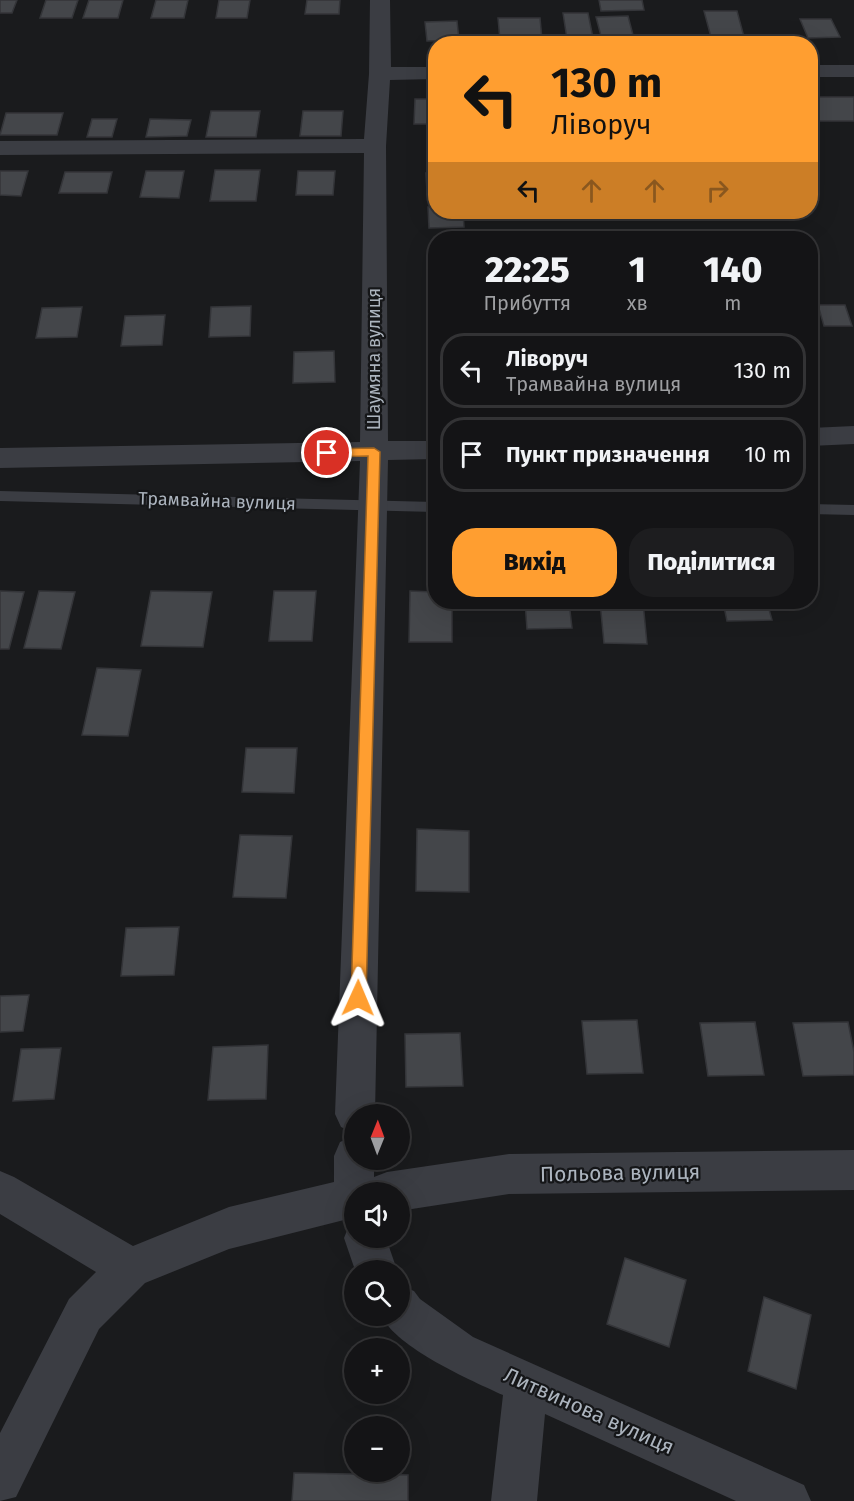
<!DOCTYPE html>
<html lang="uk">
<head>
<meta charset="utf-8">
<style>
	:root { --surface:#141416; --page:#1d1d1f; --text:#f1f3f6; --muted:#9d9ea1; --line:#333335; --accent:#ff9e30 }
	body { margin:0; font-family:"Fira Sans",sans-serif; background:var(--page); color:var(--text); height:100vh; display:flex; flex-direction:column; font-size:22px; white-space:nowrap }
	* { box-sizing:border-box; margin:0 }
	p { font-size:20px; color:var(--muted) }
	.icon { flex:none; width:33px; height:33px; fill:none; stroke:currentColor; stroke-width:2; stroke-linecap:round; stroke-linejoin:round }
	.map { position:relative; flex:1; overflow:hidden }
	.sheet { position:absolute; left:428px; top:231px; width:390px; height:378px; display:flex; flex-direction:column; background:var(--surface); border-radius:24px; box-shadow:0 6px 24px #0002,0 0 0 2px var(--line) }
	.sheet>* { flex:none }
	.banner { position:absolute; left:428px; top:36px; width:390px; height:183px; border-radius:24px; box-shadow:0 6px 24px #0002,0 0 0 2px var(--line); background:#ff9e30; color:#111; overflow:hidden }
	.needle { width:39px; rotate:1deg }
	.buttons { position:absolute; left:344px; top:1104px; display:grid; gap:12px }
	.buttons a { display:grid; place-items:center; width:66px; height:66px; border-radius:50%; background:var(--surface); box-shadow:0 6px 24px #0002,0 0 0 2px var(--line); font-size:30px }
	.pin { position:absolute; display:grid; place-items:center; width:51px; height:51px; color:#fff; margin:-26px; border:3px solid #fff; border-radius:50%; box-shadow:0 2px 6px #0007 }
	.me { position:absolute; width:66px; margin:-33px; rotate:1deg; stroke-linejoin:round; filter:drop-shadow(0 0 4px #0008) }
	.turn { display:flex; align-items:center; gap:21px; height:126px; padding:0 24px; font-size:27px }
	.turn .icon { width:78px; height:78px; stroke-width:2.5 }
	.turn b { display:block; font-size:42px; line-height:51px }
	.lanes { display:flex; align-items:center; height:57px; padding:0 24px; background:#0003; justify-content:center; gap:30px; direction:ltr }
	.lanes .off { opacity:.35 }
	.eta { display:flex; justify-content:space-evenly; align-items:center; height:102px; text-align:center }
	.eta b { font-size:36px; font-weight:800; line-height:42px }
	.primary-button { display:flex; gap:12px; margin-top:auto; padding:12px 24px }
	.primary-button a { flex:1; height:69px; border-radius:24px; background:var(--accent); color:#111; font-size:24px; font-weight:800; line-height:69px; text-align:center }
	.primary-button a+a { background:var(--page); color:var(--text) }
	ul { padding:0; list-style:none }
	li { display:flex; align-items:center; gap:18px; height:75px; margin:0 12px 9px; padding:0 12px; border:3px solid var(--line); border-radius:24px }
	li div { flex:1 }
	li b { display:block; font-size:22px }
	li em { font-style:normal }
	.map>svg:first-child { display:block }
</style>
</head>
<body>
<div class="map">
<svg width="854" height="1501" viewBox="0 0 854 1501">
	<rect width="100%" height="100%" fill="#1a1b1d"/>
	<g fill="#44464a" stroke="#343539" stroke-width="1.5">
		<polygon points="0,0 17,0 12,13 0,13"/>
		<polygon points="46,0 78,0 72,18 40,18"/>
		<polygon points="89,0 123,0 118,18 83,18"/>
		<polygon points="156,0 188,0 184,18 151,18"/>
		<polygon points="219,0 250,0 247,18 216,18"/>
		<polygon points="307,0 340,0 339,14 305,14"/>
		<polygon points="599,0 642,0 644,10 601,11"/>
		<polygon points="704,11 737,11 744,37 711,37"/>
		<polygon points="563,13 588,13 593,38 567,39"/>
		<polygon points="628,16 633,35 601,36 596,17"/>
		<polygon points="498,18 540,18 542,40 500,40"/>
		<polygon points="800,19 831,19 840,37 808,38"/>
		<polygon points="457,21 459,40 427,41 425,22"/>
		<polygon points="812,97 854,97 854,121 819,121"/>
		<polygon points="415,99 435,99 435,124 414,124"/>
		<polygon points="211,111 260,111 256,137 206,137"/>
		<polygon points="303,111 343,111 341,136 300,136"/>
		<polygon points="6,113 63,113 57,135 0,135"/>
		<polygon points="92,119 117,119 112,137 87,137"/>
		<polygon points="150,119 191,120 187,136 146,137"/>
		<polygon points="215,170 260,170 256,201 210,201"/>
		<polygon points="0,171 28,171 21,196 0,195"/>
		<polygon points="146,171 184,171 179,198 140,197"/>
		<polygon points="298,171 335,171 333,195 296,195"/>
		<polygon points="65,172 112,172 107,193 59,193"/>
		<polygon points="426,173 435,173 435,192 427,192"/>
		<polygon points="428,207 435,207 435,212 463,212 464,227 429,228"/>
		<polygon points="818,305 845,305 852,326 824,326"/>
		<polygon points="251,306 250,336 209,337 211,307"/>
		<polygon points="82,307 77,337 36,338 42,308"/>
		<polygon points="810,308 817,332 810,332"/>
		<polygon points="165,315 162,345 121,346 125,316"/>
		<polygon points="334,351 335,382 293,383 294,352"/>
		<polygon points="0,591 24,592 9,649 0,649"/>
		<polygon points="39,591 75,592 61,649 24,648"/>
		<polygon points="151,591 212,592 203,647 141,646"/>
		<polygon points="274,591 316,591 312,641 269,641"/>
		<polygon points="410,591 435,592 435,602 452,602 452,642 409,642"/>
		<polygon points="525,602 569,602 572,628 527,629"/>
		<polygon points="600,602 643,602 647,644 604,643"/>
		<polygon points="723,602 767,602 772,620 727,621"/>
		<polygon points="97,668 141,670 128,736 82,735"/>
		<polygon points="246,748 297,748 294,793 242,792"/>
		<polygon points="417,829 469,831 469,892 416,891"/>
		<polygon points="240,835 292,836 286,898 233,897"/>
		<polygon points="179,927 174,975 121,976 126,928"/>
		<polygon points="29,995 23,1031 0,1032 0,996"/>
		<polygon points="637,1020 643,1073 587,1074 582,1021"/>
		<polygon points="755,1022 764,1075 708,1076 700,1023"/>
		<polygon points="848,1022 854,1052 854,1075 803,1076 793,1023"/>
		<polygon points="460,1033 463,1086 406,1087 405,1034"/>
		<polygon points="268,1045 266,1099 208,1100 213,1047"/>
		<polygon points="61,1048 54,1099 13,1101 21,1049"/>
		<polygon points="625,1258 686,1280 669,1347 607,1324"/>
		<polygon points="764,1297 811,1315 796,1389 748,1371"/>
		<polygon points="294,1473 408,1475 408,1501 292,1501"/>
	</g>
	<g fill="none" stroke-linecap="round" stroke-linejoin="round">
		<g fill="#3b3d43" fill-rule="evenodd">
			<polygon points="0,491 435,502 435,512 0,501"/>
			<polygon points="810,504 854,505 854,515 810,514"/>
		</g>
		<g fill="#3b3d43" fill-rule="evenodd">
			<polygon points="370,0 390,0 391,67 435,67 435,79 390,80 386,146 388,441 435,441 435,459 388,460 375,1114 354,1114 354,1133 341,1127 335,1114 360,461 0,468 0,448 360,442 364,153 0,155 0,141 364,139 369,74"/>
			<rect x="810" y="65" width="44" height="12"/>
			<polygon points="854,426 854,444 810,446 810,428"/>
			<polygon points="354,1136 354,1160 374,1160 374,1177 387,1172 509,1154 854,1150 854,1190 509,1194 399,1211 399,1192 354,1192 354,1221 348,1219 229,1249 145,1283 99,1329 16,1497 0,1501 0,1433 69,1299 96,1272 0,1214 0,1171 14,1177 133,1246 229,1207 334,1182 334,1156 340,1142"/>
			<polygon points="354,1222 354,1238 386,1238 397,1270 355,1270 344,1238 350,1223"/>
			<path d="M399,1285L414,1291L420,1299L473,1337L804,1485L811,1501H736L545,1414L537,1501H491L503,1395C472,1381 395,1347 382,1316H399Z"/>
		</g>
	</g>
	<polygon fill="#ff9e30" stroke="#a6671f" stroke-width="1.5" points="374,448 380,452 366,998 364,1003 358,1005 353,1003 351,998 368,456 327,457 321,453 327,449"/>
	<g text-anchor="middle" dominant-baseline="central" stroke-width="4.5" stroke-linejoin="round" paint-order="stroke">
		<g font-size="18" fill="#acb4be" stroke="#151618">
			<text transform="translate(374 359) rotate(-90)">Шаумяна вулиця</text>
			<text transform="translate(217 501) rotate(2)">Трамвайна вулиця</text>
		</g>
		<g font-size="21" fill="#acb4be" stroke="#151618">
			<text transform="translate(620 1173) rotate(-1)">Польова вулиця</text>
			<text transform="translate(589 1411) rotate(24)">Литвинова вулиця</text>
		</g>
	</g>
</svg>
<div class="buttons">
<a><svg class="needle" viewBox="-14 -14 28 28"><path d="M0-13l5 13h-10z" fill="#e53935"/><path d="M0 13l5-13h-10z" fill="#9d9ea1"/></svg></a>
<a><svg class="icon" aria-label="sound" viewBox="0 0 24 24"><path d="M4 9h4l5-4v14l-5-4H4zM17 9q2 3 0 6"/></svg></a>
<a><svg class="icon" aria-label="search" viewBox="0 0 24 24"><circle cx="10" cy="10" r="6"/><path d="M15 15l6 6"/></svg></a>
<a>+</a>
<a>−</a>
</div>
<div class="pin" style="left:327px;top:453px;background:#d93025"><svg class="icon" aria-label="arrive" viewBox="0 0 24 24"><path d="M6 21V4h12l-3 4 3 4H6"/></svg></div>
<svg class="me" style="left:358px;top:998px" viewBox="-20 -20 40 40"><path d="M0-17L14 15 0 8-14 15z" fill="#ff9e30" stroke="#fff" stroke-width="4"/></svg>
<div class="banner">
<div class="turn"><svg class="icon" aria-label="left" viewBox="0 0 24 24"><path d="M17 20v-9H6M10 6l-5 5 5 5"/></svg><div><b>130 m</b>Ліворуч</div></div>
<div class="lanes"><svg class="icon" aria-label="left" viewBox="0 0 24 24"><path d="M17 20v-9H6M10 6l-5 5 5 5"/></svg><svg class="icon off" aria-label="ahead" viewBox="0 0 24 24"><path d="M12 20V5M6 11l6-6 6 6"/></svg><svg class="icon off" aria-label="ahead" viewBox="0 0 24 24"><path d="M12 20V5M6 11l6-6 6 6"/></svg><svg class="icon off" aria-label="right" viewBox="0 0 24 24"><path d="M7 20v-9h11M14 6l5 5-5 5"/></svg></div>
</div>
<section class="sheet">
<div class="eta">
<div><b>22:25</b><p>Прибуття</p></div>
<div><b>1</b><p>хв</p></div>
<div><b>140</b><p>m</p></div>
</div>
<ul>
<li><svg class="icon" aria-label="left" viewBox="0 0 24 24"><path d="M17 20v-9H6M10 6l-5 5 5 5"/></svg><div><b>Ліворуч</b><p>Трамвайна вулиця</p></div><em>130 m</em></li>
<li><svg class="icon" aria-label="arrive" viewBox="0 0 24 24"><path d="M6 21V4h12l-3 4 3 4H6"/></svg><div><b>Пункт призначення</b></div><em>10 m</em></li>
</ul>
<div class="primary-button"><a>Вихід</a><a>Поділитися</a></div>
</section>
</div>
</body>
</html>
